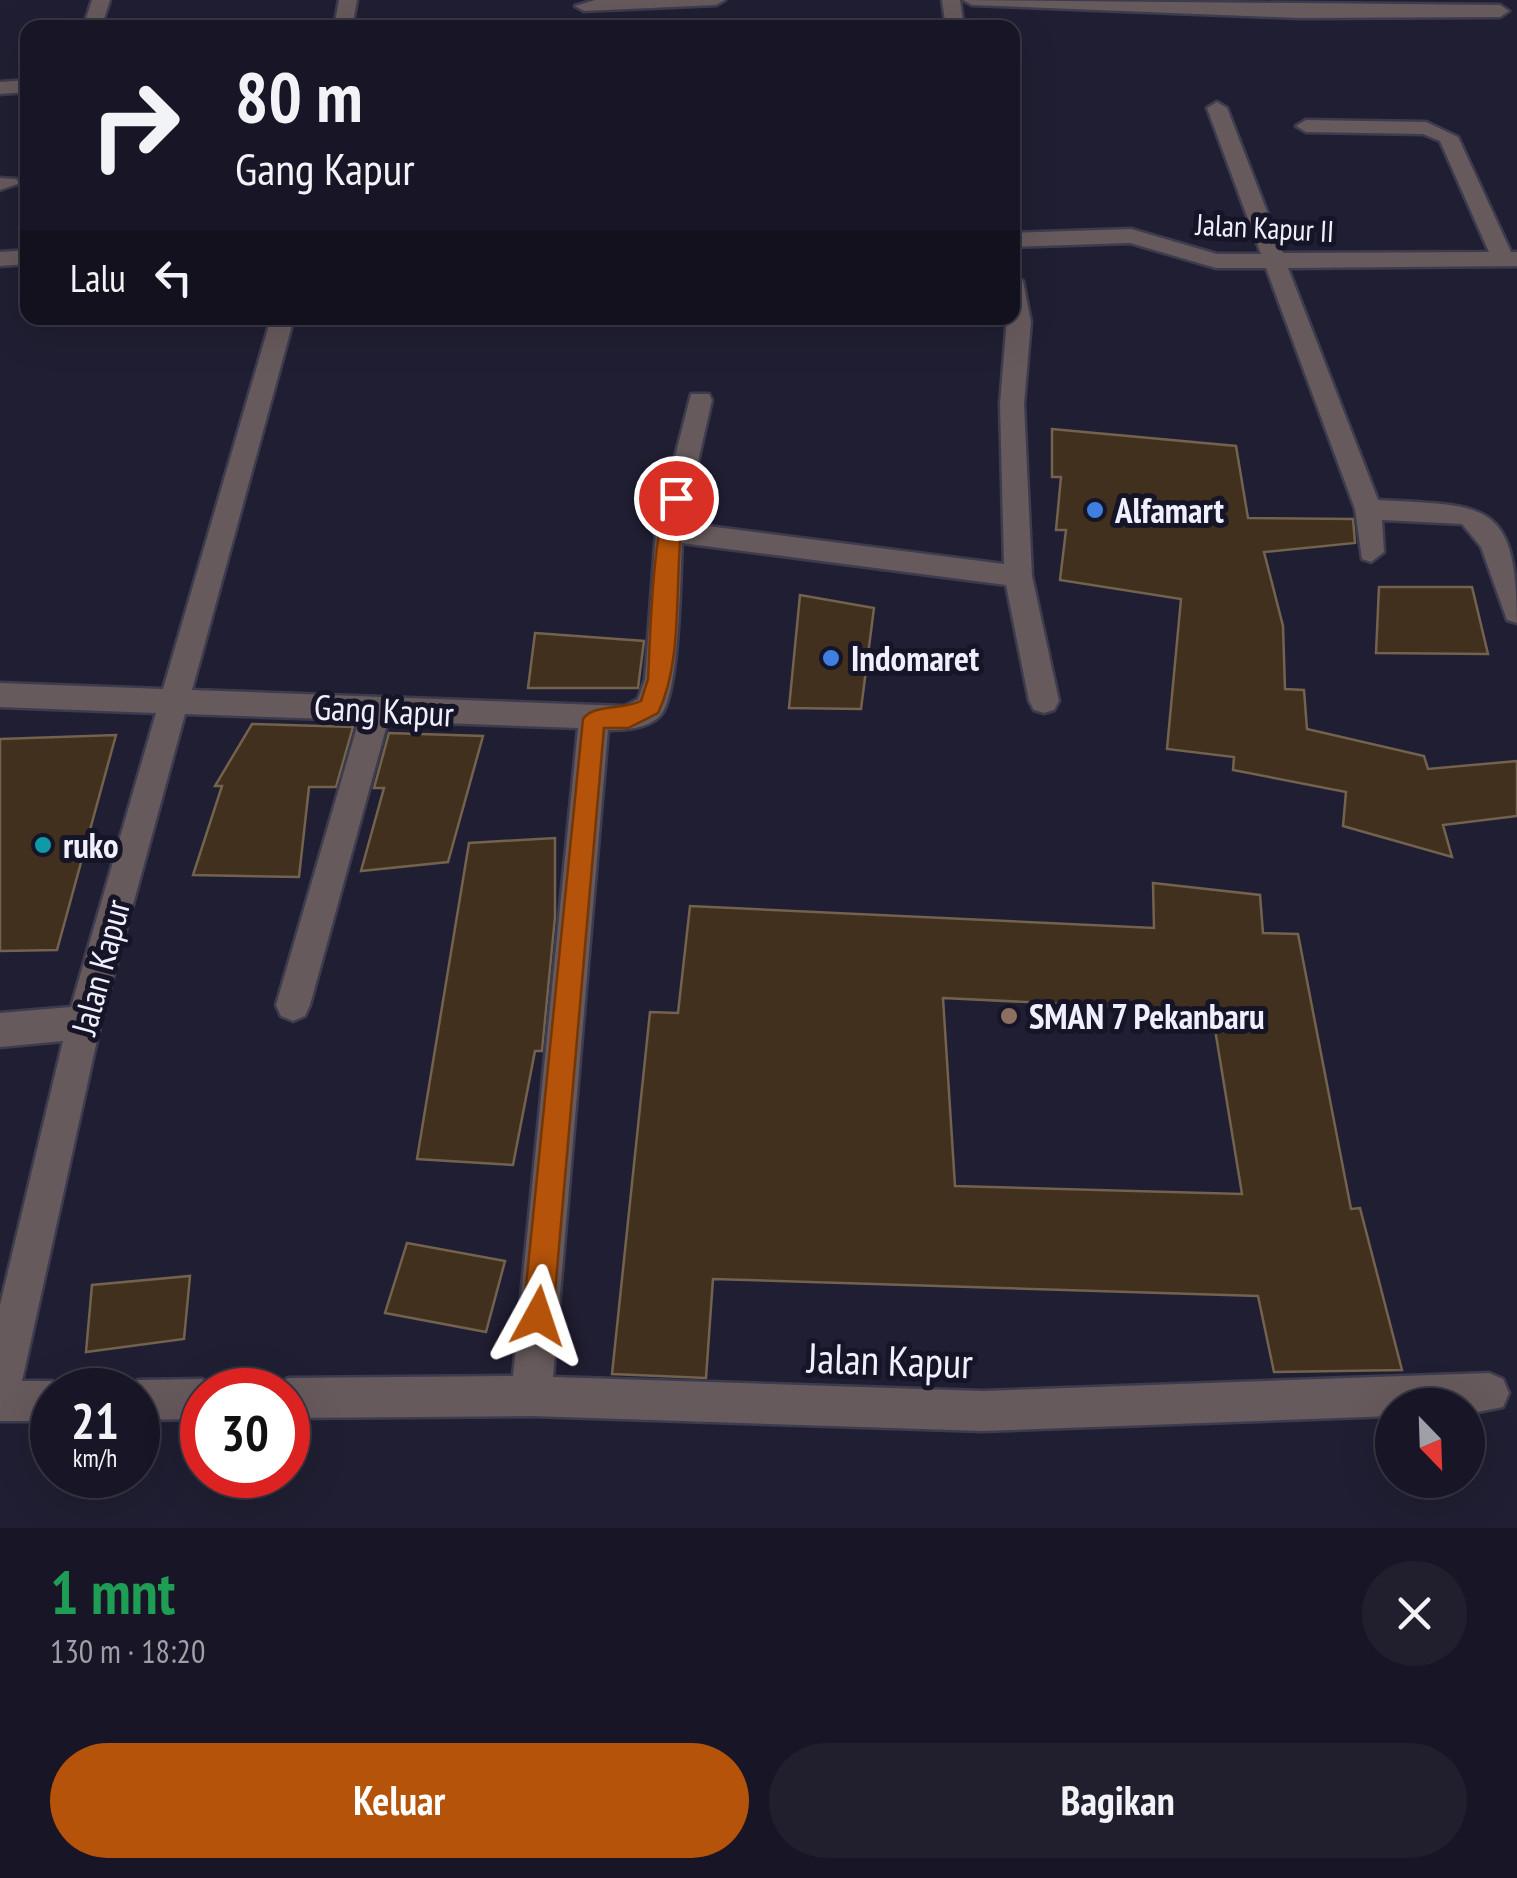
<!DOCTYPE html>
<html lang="id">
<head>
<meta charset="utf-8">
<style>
	:root { --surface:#181626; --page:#211f2e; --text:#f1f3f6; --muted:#9f9fa7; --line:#363543; --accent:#b45309 }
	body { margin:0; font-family:"PT Sans Narrow",sans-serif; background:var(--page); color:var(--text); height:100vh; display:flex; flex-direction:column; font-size:38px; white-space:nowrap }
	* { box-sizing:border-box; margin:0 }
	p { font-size:32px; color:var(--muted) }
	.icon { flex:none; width:55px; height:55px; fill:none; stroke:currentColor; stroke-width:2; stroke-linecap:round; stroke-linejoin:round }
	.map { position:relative; height:1528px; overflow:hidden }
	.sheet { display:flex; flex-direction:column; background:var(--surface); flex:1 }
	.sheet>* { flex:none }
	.top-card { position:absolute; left:20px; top:20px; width:1000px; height:305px; border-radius:20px; box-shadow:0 10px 40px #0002,0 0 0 2px var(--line); background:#181626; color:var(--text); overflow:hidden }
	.needle { width:65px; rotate:157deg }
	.buttons { position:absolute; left:1375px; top:1388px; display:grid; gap:20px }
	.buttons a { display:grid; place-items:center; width:110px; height:110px; border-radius:50%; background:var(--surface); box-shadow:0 10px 40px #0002,0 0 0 2px var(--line); font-size:50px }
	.speed { position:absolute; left:30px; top:1368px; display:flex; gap:20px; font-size:50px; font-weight:700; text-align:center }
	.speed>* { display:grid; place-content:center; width:130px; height:130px; border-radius:50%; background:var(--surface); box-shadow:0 10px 40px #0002,0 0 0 2px var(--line); line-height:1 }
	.speed small { font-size:25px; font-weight:400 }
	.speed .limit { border:15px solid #d22; background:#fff; color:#111 }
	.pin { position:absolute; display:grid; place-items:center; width:85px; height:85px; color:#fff; margin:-42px; border:5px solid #fff; border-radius:50%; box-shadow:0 2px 10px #0007 }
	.me { position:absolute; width:110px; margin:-55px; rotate:5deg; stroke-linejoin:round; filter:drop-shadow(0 0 8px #0008) }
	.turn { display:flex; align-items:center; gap:35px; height:210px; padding:0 50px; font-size:45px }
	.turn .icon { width:130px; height:130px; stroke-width:2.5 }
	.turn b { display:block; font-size:70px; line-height:85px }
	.then { display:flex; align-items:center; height:95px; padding:0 50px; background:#0003; gap:20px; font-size:38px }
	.round { display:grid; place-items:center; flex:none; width:105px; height:105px; border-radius:52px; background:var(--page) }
	.head { display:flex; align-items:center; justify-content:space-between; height:170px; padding:0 50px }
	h1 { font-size:60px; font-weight:700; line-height:75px; color:#1e9e55 }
	.cta { display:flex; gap:20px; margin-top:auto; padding:20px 50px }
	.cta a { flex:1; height:115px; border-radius:60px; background:var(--accent); color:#fff; font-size:40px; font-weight:700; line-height:115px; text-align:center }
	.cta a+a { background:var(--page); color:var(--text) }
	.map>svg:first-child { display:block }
</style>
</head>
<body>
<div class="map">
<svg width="1517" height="1528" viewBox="0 0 1517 1528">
	<rect width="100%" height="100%" fill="#201e32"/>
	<g fill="#40301d" stroke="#73624e" stroke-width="2.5" fill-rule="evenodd">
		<polygon points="1052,429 1236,446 1248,518 1353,519 1355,543 1264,552 1283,626 1285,689 1304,690 1307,729 1424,756 1428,769 1517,761 1517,816 1443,825 1452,857 1343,826 1346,792 1233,770 1234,757 1167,749 1181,599 1060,580 1066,530 1056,530 1061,477 1052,477"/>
		<polygon points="1379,587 1472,587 1488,654 1376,653"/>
		<polygon points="800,595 874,608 861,709 789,708"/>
		<polygon points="535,633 644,641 638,688 528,688"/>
		<polygon points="252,724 353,727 336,787 309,787 299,877 193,875 222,786 215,786"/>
		<polygon points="389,733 483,736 448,862 361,871 384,788 374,788"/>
		<polygon points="116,735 57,950 0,951 0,739"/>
		<polygon points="555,838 555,917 542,1051 535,1051 513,1165 417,1159 469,843"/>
		<path d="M1153,883L1260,895L1263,933L1298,934L1351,1209L1360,1208L1402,1370L1274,1372L1258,1296L713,1279L706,1378L612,1374L650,1012L678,1013L690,906L1154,928ZM943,998L1212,1011L1242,1194L955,1186Z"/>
		<polygon points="407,1243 505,1261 486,1332 385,1313"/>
		<polygon points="190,1276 184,1339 86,1352 92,1285"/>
	</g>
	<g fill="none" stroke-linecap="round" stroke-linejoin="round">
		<defs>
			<g id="minor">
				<polygon points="92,0 110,0 101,28 83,28"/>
				<polygon points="339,0 357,0 352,28 334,28"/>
				<polygon points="595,0 725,0 716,5 584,11 575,6"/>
				<polygon points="942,0 960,0 964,28 946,28"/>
				<polygon points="963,0 1500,5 1509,11 1500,17 1300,18 972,5"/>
				<polygon points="28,80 28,92 0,94 0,82"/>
				<path d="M1217,102L1227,108L1283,253L1489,252L1440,141L1423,134L1306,132L1296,126L1306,120L1426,122L1458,137L1511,252H1517V266L1288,268L1378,500C1485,506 1517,499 1517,623L1507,620L1481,547L1462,524L1382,520L1384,552L1371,562L1362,559L1355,509L1266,268H1216L1130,243L1012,247V233L1131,229L1217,254H1261L1207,108Z"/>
				<polygon points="0,178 16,179 20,183 0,190"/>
				<polygon points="28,250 28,264 0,266 0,252"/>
				<path d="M1012,274L1023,281L1031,322L1024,404L1032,576L1059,701L1054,710L1044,713L1034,710L1029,701L1006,585L682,543C680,574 680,696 660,716C647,729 625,730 608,730L553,1377L983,1391L1489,1373L1503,1379L1509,1393L1503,1407L1468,1414V1405H1392V1416L983,1431L531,1416L288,1418V1390H271L288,1378L513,1376L578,728L388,721L310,1005L305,1016L293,1021L281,1016L276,1005L359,720L185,714L101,1022L22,1381H52L67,1390H52V1421H0V1305L63,1041L0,1047V1013L71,1007L156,713L0,707V683L163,689L271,318H294L192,690L625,706L638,699L645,679L656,531L691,394H709L712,400L684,523L1004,564L1000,404L1007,318H1012Z"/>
				<polygon points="202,1379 218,1390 202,1390 202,1419 138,1420 138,1390 122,1390 138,1380"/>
			</g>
		</defs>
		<use href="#minor" stroke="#3d3b4e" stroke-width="5"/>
		<use href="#minor" fill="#675a5c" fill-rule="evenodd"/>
	</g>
	<path fill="#b45309" stroke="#753606" stroke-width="2.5" d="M676,491L686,498C671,565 687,653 658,713L628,728H604L553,1316L548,1326L538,1331L528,1326L523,1316L583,719C593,704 623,710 641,701L648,679C650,649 652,500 676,491Z"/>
	<g fill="#3f7fe0" stroke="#161528" stroke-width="4">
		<circle cx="1095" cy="510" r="10"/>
		<circle cx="831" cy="658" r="10"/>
	</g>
	<circle fill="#0f9aa8" stroke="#161528" stroke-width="4" cx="43" cy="845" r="10"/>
	<circle fill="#8d6e63" stroke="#161528" stroke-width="4" cx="1009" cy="1016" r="10"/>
	<g text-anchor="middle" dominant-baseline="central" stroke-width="10" stroke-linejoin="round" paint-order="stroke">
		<g font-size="30" fill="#efeffd" stroke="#161528">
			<text transform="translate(1265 227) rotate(3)">Jalan Kapur II</text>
		</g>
		<g font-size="35" font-weight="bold" fill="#efeffd" stroke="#161528" text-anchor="start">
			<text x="1115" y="510">Alfamart</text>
			<text x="851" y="658">Indomaret</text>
			<text x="63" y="845">ruko</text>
			<text x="1029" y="1016">SMAN 7 Pekanbaru</text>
		</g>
		<g font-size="35" fill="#efeffd" stroke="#161528">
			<text transform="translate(384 710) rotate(3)">Gang Kapur</text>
			<text transform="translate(100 967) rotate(-75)">Jalan Kapur</text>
		</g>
		<g font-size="42" fill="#efeffd" stroke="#161528">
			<text transform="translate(890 1360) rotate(2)">Jalan Kapur</text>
		</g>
	</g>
</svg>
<div class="buttons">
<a><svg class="needle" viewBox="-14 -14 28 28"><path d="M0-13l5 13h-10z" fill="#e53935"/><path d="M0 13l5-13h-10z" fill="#9f9fa7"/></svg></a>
</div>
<div class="speed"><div>21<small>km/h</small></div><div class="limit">30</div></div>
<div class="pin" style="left:676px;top:498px;background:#d93025"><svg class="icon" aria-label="arrive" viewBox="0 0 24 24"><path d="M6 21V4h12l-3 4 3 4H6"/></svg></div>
<svg class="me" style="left:538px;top:1316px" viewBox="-20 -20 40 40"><path d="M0-17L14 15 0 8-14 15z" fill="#b45309" stroke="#fff" stroke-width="4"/></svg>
<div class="top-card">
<div class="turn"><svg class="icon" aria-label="right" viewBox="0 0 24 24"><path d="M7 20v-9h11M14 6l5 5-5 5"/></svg><div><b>80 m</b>Gang Kapur</div></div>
<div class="then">Lalu<svg class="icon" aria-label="left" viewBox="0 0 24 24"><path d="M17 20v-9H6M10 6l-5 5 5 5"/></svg></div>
</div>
</div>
<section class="sheet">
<div class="head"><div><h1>1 mnt</h1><p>130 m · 18:20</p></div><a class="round"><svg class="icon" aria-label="close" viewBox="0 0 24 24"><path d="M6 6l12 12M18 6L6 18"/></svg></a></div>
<div class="cta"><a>Keluar</a><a>Bagikan</a></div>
</section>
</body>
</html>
